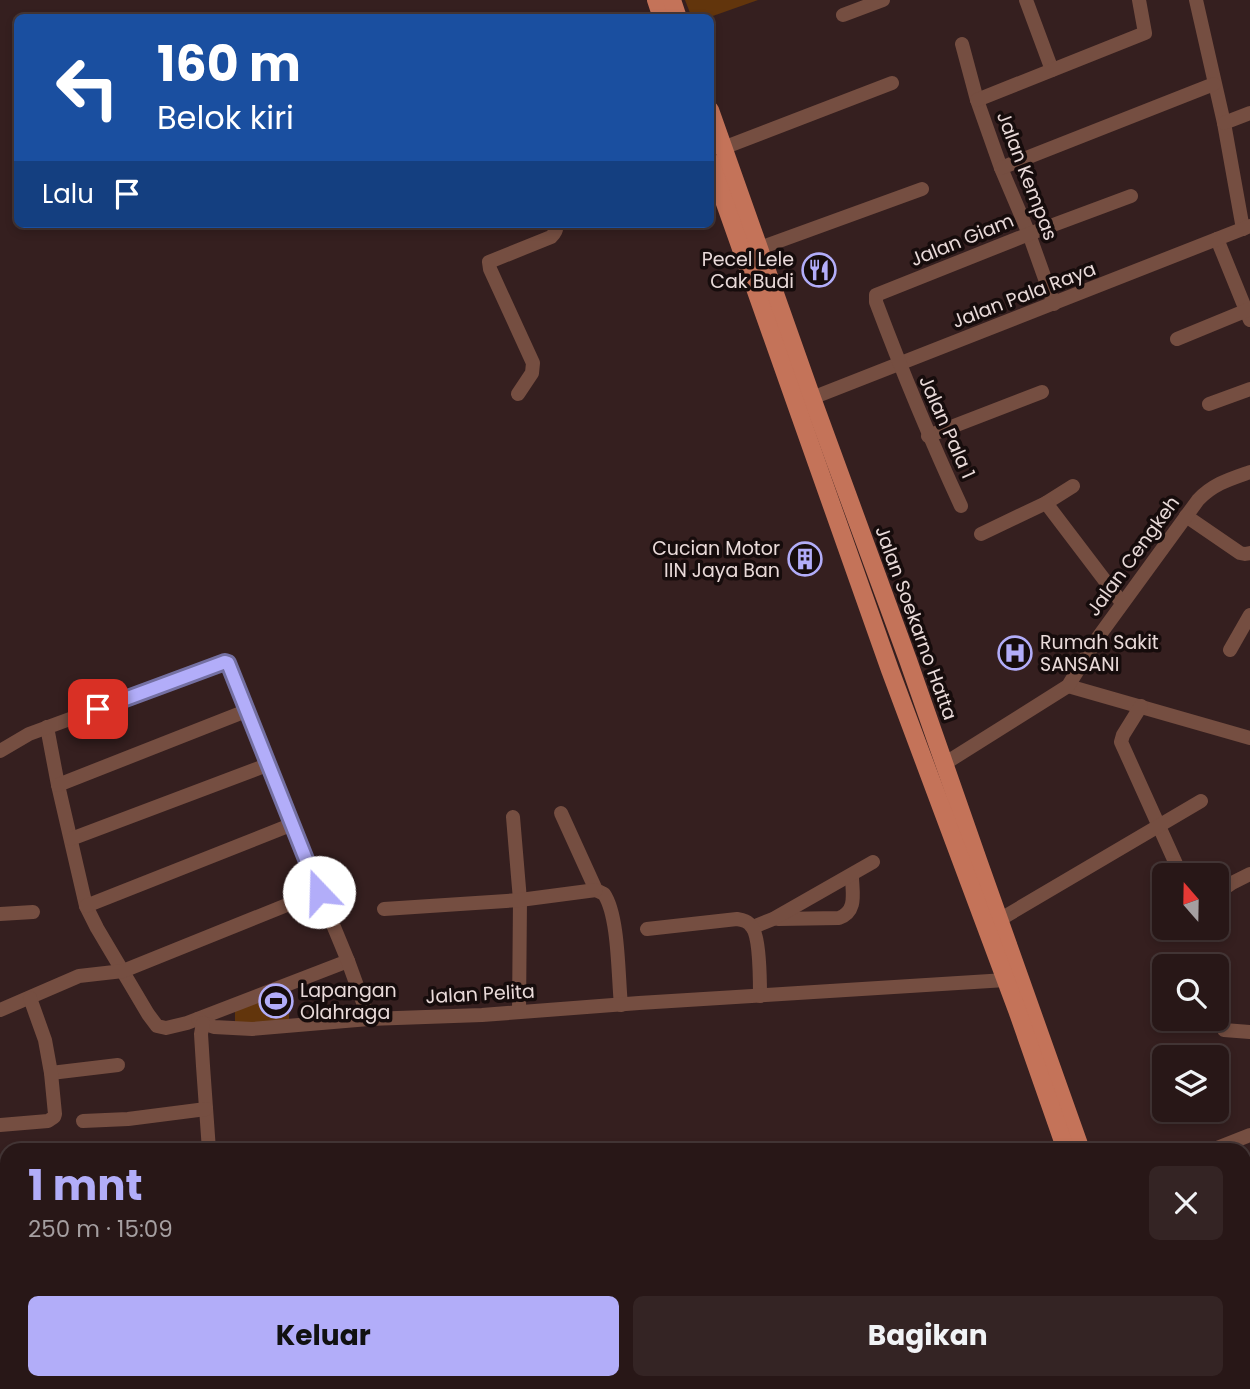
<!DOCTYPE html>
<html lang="id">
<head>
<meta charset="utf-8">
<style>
	:root { --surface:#281717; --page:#342424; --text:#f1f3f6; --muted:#a59fa1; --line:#443636; --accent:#b2adf9 }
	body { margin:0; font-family:Poppins,sans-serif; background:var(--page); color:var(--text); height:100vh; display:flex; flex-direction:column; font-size:26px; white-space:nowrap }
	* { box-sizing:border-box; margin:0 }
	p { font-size:23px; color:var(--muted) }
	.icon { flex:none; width:38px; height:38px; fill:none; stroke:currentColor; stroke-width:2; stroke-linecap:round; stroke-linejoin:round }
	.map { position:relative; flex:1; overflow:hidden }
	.side { position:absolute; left:0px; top:1143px; width:1251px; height:247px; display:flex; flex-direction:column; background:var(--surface); border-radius:21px 21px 0 0; box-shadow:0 4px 10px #0003,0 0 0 2px var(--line) }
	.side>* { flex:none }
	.hud { position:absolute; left:14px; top:14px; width:700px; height:214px; border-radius:10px; box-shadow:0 4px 10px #0003,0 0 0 2px var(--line); background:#1a4fa0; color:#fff; overflow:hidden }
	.needle { width:46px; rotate:340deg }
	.controls { position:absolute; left:1152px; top:863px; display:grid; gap:14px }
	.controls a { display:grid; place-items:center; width:77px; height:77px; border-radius:10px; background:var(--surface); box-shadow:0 4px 10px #0003,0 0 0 2px var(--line); font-size:35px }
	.pin { position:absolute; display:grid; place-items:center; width:60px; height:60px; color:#fff; margin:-30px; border-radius:14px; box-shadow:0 4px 10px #0006 }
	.me { position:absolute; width:77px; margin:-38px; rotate:339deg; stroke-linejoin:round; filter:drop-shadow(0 0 5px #0008) }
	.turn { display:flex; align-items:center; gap:24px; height:147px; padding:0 28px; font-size:32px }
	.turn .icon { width:91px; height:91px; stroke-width:2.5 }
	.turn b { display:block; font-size:49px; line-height:60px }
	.then { display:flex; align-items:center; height:66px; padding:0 28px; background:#0003; gap:14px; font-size:26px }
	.round { display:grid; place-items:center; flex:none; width:74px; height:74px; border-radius:10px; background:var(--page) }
	.head { display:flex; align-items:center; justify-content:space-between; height:119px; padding:0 28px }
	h1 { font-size:42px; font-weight:700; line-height:52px; color:var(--accent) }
	.primary-button { display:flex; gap:14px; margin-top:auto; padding:14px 28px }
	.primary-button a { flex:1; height:80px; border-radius:10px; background:var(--accent); color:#111; font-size:28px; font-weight:700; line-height:80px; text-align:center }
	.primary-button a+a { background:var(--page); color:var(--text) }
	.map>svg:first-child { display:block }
</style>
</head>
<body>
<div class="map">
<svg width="1250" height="1389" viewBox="0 0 1250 1389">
	<rect width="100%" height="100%" fill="#351f1f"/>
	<g fill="#62350c">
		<polygon points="685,0 758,0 710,17 692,18"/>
		<polygon points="289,992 289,1021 235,1025 235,1010"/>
	</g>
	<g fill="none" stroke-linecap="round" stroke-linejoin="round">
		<g stroke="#754e41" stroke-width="14">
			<polyline points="1026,0 1052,70"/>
			<polyline points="1196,0 1224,123 1243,229"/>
			<polyline points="843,15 883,0"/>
			<polyline points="962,44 977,100 1001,168 1029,234 1054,304"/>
			<polyline points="977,100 1145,33 1139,0"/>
			<polyline points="1224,123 1250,113"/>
			<polyline points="723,148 892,83"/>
			<polyline points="1001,168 1214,84"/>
			<polyline points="1217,239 1250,320"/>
			<polyline points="760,248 922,189"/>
			<polyline points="1177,339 1250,309"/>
			<path d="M518,394L532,373L533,363L490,269L489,262L551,237C555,233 557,230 556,224"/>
			<polyline points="812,398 1250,226"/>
			<polyline points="1209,404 1250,389"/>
			<polyline points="928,436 1042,392"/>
			<polyline points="1046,503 1073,486"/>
			<path d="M961,506C930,439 902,371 876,302V295L1029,234L1131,196"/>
			<polyline points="1186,516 1240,553 1245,554 1250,553"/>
			<polyline points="981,534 1046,503 1122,603"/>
			<polyline points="1230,650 1250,615"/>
			<polyline points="1068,686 1250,738"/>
			<polyline points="1141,706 1123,735 1121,742 1181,875"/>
			<polyline points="47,727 58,785 86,906 97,928 148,1014 157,1026 166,1028 187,1023 348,961"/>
			<polyline points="0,751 29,734 225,662 228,663 267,765 348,961 369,1019"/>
			<path d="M944,764L1068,686L1099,636L1198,500C1213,484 1230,479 1250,472"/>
			<polyline points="58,785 246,711"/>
			<path d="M561,813L596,890L604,894C619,916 618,977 621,1005"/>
			<polyline points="513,817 520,900 519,1011"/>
			<polyline points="71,839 267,765"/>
			<polyline points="1216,894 1232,883 1250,874"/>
			<polyline points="86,906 293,824"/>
			<polyline points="384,909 520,900 596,890"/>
			<polyline points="0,914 33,912"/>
			<path d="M778,919L839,918C858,911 852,892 852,876"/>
			<polyline points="999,920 1201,801"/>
			<polyline points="753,927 773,919 873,862"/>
			<path d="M647,929L737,919C743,920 748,921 752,927C760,937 760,981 760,996"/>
			<polyline points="0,1010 79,976 123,971 319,892"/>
			<polyline points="198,1019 203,1023 214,1027 252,1029 369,1019 482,1015 639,1003 1006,980"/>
			<polyline points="203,1023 201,1034 203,1066 209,1150"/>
			<polyline points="1224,1030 1250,1032"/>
			<polyline points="51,1073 118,1065"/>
			<polyline points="83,1121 128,1119 206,1109"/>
			<polyline points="0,1125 48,1121 54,1117 55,1114 51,1073 45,1040 30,998"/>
			<polyline points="1212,1150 1250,1135"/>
			<polyline points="0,1184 7,1183"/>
			<polyline points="0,1267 7,1320"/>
			<polyline points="0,1362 7,1361"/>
			<polyline points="1244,1369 1250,1367"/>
			<polyline points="15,1382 16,1389"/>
			<polyline points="339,1382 341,1389"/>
			<polyline points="525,1389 562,1382"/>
			<polyline points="587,1389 623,1382"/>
			<polyline points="978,1389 985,1386"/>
			<polyline points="1181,1389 1202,1382"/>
		</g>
		<g stroke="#c47359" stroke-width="18">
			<polyline points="656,0 662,18"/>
			<polyline points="672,0 678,18"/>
			<polyline points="710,110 812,398 908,660 979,863 1081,1150"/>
			<polyline points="710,161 890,670 1017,1010 1066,1150"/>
			<polyline points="1153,1382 1156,1389"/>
			<polyline points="1172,1382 1174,1389"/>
		</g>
	</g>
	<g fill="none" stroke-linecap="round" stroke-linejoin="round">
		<defs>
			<polyline id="route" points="98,709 225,662 228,663 319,892"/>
		</defs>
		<use href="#route" stroke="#7470a2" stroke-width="18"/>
		<use href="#route" stroke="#b2adf9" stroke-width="12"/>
	</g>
	<defs>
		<symbol id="restaurant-ring" viewBox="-11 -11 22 22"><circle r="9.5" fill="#160c0c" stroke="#b2adf9" stroke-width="1.5"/><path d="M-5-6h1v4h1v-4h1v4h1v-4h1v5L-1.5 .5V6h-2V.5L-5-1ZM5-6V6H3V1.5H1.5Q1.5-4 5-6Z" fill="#b2adf9"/></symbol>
		<symbol id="building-ring" viewBox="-11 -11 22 22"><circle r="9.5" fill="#160c0c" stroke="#b2adf9" stroke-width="1.5"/><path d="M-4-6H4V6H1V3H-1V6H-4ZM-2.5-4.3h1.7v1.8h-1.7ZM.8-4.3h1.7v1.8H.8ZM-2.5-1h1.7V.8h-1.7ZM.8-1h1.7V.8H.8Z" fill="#b2adf9"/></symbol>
		<symbol id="hospital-ring" viewBox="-11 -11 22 22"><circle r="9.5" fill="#160c0c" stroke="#b2adf9" stroke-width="1.5"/><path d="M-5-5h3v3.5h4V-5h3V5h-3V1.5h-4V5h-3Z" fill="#b2adf9"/></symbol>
		<symbol id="stadium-ring" viewBox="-11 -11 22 22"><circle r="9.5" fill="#160c0c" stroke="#b2adf9" stroke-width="1.5"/><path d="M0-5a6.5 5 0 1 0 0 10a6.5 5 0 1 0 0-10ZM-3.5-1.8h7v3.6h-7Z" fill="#b2adf9"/></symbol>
	</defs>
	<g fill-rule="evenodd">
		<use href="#restaurant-ring" x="800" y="251" width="38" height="38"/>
		<use href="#building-ring" x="786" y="540" width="38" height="38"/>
		<use href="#hospital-ring" x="996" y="634" width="38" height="38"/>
		<use href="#stadium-ring" x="257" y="982" width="38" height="38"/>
	</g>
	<g text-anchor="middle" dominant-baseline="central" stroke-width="7" stroke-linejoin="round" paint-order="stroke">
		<g font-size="19" fill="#e9dad9" stroke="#160c0c">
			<text transform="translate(1027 176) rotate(69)">Jalan Kempas</text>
			<text transform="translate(962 240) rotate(-22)">Jalan Giam</text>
			<text transform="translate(1024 295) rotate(-21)">Jalan Pala Raya</text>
			<text transform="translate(947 427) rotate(66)">Jalan Pala 1</text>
			<text transform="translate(1133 556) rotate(-54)">Jalan Cengkeh</text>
			<text transform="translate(916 623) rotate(70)">Jalan Soekarno Hatta</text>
			<text transform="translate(480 994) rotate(-3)">Jalan Pelita</text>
		</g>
		<g font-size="19" fill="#e9dad9" stroke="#160c0c" text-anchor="end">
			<text x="794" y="259">Pecel Lele<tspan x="794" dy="22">Cak Budi</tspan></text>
			<text x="780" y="548">Cucian Motor<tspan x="780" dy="22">IIN Jaya Ban</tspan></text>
			<text x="1040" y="642" text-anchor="start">Rumah Sakit<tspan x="1040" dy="22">SANSANI</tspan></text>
			<text x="300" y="990" text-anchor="start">Lapangan<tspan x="300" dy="22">Olahraga</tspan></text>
		</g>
	</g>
</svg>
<div class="controls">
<a><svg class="needle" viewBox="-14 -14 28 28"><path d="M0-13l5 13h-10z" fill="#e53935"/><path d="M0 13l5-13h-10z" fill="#a59fa1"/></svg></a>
<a><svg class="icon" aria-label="search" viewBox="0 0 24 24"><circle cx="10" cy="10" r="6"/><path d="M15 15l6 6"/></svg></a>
<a><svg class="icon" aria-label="layers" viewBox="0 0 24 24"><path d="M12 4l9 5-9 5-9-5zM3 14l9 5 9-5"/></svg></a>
</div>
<div class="pin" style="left:98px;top:709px;background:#d93025"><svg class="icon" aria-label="arrive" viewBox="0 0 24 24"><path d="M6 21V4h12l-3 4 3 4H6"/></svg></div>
<svg class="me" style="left:319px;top:892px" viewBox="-20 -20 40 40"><circle r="19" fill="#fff"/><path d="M0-13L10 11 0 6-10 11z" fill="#b2adf9"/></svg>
<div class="hud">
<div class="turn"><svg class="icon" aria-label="left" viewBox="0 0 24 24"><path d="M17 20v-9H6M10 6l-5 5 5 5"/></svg><div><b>160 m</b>Belok kiri</div></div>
<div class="then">Lalu<svg class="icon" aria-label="arrive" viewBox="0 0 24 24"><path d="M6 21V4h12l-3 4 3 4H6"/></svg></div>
</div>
<section class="side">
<div class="head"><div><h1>1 mnt</h1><p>250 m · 15:09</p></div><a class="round"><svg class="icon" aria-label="close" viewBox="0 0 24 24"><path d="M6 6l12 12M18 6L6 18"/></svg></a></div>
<div class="primary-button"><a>Keluar</a><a>Bagikan</a></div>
</section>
</div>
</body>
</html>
